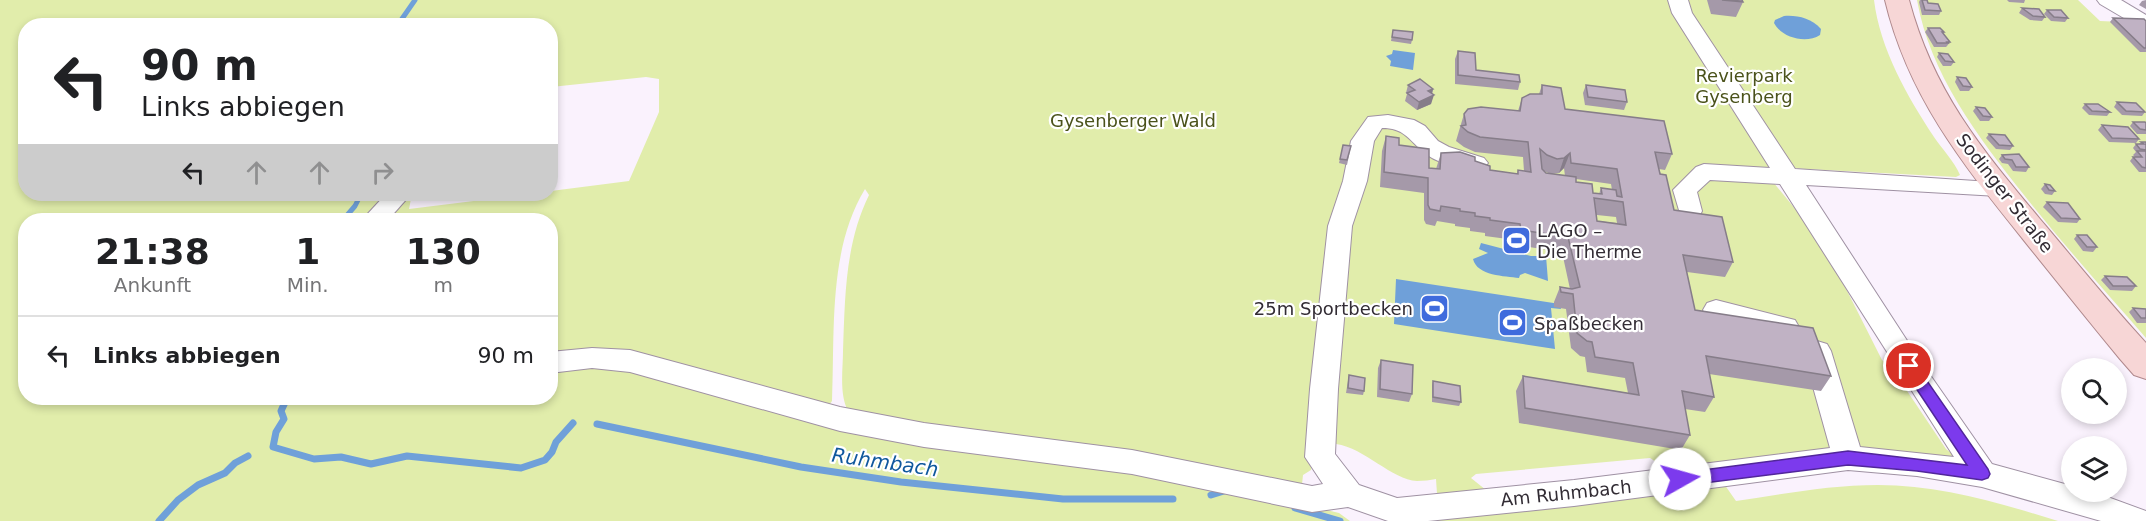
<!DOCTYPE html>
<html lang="de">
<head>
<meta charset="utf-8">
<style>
	:root { --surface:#fff; --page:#f2f2f2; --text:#202124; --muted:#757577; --line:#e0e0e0 }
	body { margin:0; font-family:"DejaVu Sans",sans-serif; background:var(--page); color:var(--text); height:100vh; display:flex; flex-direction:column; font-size:22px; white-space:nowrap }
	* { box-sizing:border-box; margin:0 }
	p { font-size:20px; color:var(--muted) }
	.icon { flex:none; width:33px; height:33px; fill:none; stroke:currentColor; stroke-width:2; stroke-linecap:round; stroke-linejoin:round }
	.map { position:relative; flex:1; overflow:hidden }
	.side { position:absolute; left:18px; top:213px; width:540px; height:192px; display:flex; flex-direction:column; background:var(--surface); border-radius:24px; box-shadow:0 3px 9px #0003 }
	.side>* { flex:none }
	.guide { position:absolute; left:18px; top:18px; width:540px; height:183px; border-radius:24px; box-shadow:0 3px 9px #0003; background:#fff; color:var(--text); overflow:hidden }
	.controls { position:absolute; left:2061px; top:358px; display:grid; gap:12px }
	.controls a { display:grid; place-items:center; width:66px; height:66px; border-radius:50%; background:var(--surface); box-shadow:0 3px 9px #0003; font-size:30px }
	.pin { position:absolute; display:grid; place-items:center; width:51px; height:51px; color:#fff; margin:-26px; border:3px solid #fff; border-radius:50%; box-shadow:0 2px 6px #0007 }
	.me { position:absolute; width:66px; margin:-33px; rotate:83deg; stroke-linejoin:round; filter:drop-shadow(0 0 4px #0008) }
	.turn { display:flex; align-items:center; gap:21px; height:126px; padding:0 24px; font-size:27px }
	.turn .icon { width:78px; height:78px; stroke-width:2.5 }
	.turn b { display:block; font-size:42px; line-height:51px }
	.lanes { display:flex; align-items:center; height:57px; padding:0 24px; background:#0003; justify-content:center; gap:30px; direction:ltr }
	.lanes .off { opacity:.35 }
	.eta { display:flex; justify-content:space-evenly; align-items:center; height:102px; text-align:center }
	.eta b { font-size:36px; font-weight:700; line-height:42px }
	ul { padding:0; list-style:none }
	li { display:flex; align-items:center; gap:18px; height:78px; padding:0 24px; border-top:2px solid var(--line) }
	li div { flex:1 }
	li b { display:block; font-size:22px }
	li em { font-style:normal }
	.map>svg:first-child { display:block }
</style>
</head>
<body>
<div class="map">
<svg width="2146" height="521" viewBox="0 0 2146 521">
	<rect width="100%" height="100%" fill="#faf2fd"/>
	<g fill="#e1edab" fill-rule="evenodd">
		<path d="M0,0H1874C1880,49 1907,96 1934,137C1942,149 1954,161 1960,175L1956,177L1770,167L1764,171L1811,228L1834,265L1882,360L1891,367L1946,449L1964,463L1918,456L1835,453L1670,471L1650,458L1476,474L1471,478L1486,490L1437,494L1436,479C1430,480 1424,481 1417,481C1392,480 1365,448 1336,444L1335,459L1314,455L1311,470L1303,475L1301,494L1207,472L1104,454L951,436L864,420L848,411C839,394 843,369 843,351C845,297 845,244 869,195L865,189C828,250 835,331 832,401L829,405L821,408L658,363L631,358L628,365L706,384L859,428L954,444L1102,461L1208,481L1339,513L1350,521H0ZM26,26H550L551,87L646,77L659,79V112L629,181L551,191L550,194H530L409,209L412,194H26ZM26,220H550V398H26Z"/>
		<path d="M1917,0H2078L2100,21L2146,23V338C2105,291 2063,244 2024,195C1978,137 1930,74 1917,0Z"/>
		<path d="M1722,481L1736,501C1783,494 1830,485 1878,485C1939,485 2000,503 2058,521H1432L1434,518Z"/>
	</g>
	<g fill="#6fa0d9">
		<path d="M1784,16C1797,15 1811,18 1821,29L1820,35C1806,44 1782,38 1774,23L1775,20Z"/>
		<polygon points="1393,50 1415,53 1413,70 1390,66 1391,61 1386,56 1392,54"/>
		<path d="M1481,243L1531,256H1546L1548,281L1525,273L1520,275L1519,278C1505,276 1477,276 1473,259L1488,253L1479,249Z"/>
		<polygon points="1396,279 1560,304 1561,309 1551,308 1555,349 1394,324"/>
	</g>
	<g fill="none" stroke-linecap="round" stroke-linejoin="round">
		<g stroke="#6fa0d9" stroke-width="5">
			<polyline points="397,26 415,0"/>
			<polyline points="343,220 355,206 361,194"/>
		</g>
		<g stroke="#6fa0d9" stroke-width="7">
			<polyline points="287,398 281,411 284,419 276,432 273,447 314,459 341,457 371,464 407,456 521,468 545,460 552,452 556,442 573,423"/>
			<polyline points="597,424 801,467 901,482 1063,499 1173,499"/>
			<polyline points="1211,495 1224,491"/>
			<polyline points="1295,508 1340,521"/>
			<polyline points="159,521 178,500 198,485 225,473 235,463 248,456"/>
		</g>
		<defs>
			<g id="minor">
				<path d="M1668,0H1688L1692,13L1795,169L2006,183L2010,188L2006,193L1998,196L1806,185L1919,359L1992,464L2072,486V492H2094L2146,511V521H2101L1982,487L1917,476L1848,470L1574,506L1428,521H1388L1348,507L1312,512L1132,474L924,447L840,431L630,372L592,368L550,373V352L592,348L630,350L840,407L924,423L1132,450L1312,486L1323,484L1305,457L1310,389L1328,226L1343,181L1351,141L1368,117L1388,115L1414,120L1425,126L1438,141L1449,147L1484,158L1488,163L1484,168C1467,173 1435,163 1422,151C1408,138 1403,128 1382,128L1374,141L1367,181L1352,226L1338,389L1335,454L1359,485L1397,498L1574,480L1830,448L1803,351L1807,344L1817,341L1827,344L1831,351L1860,447L1954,457L1780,184L1710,180L1697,192L1702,211L1699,217L1690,219L1681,217L1673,190L1696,167L1704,164L1770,168L1672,13Z"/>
				<polygon points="2097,0 2121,0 2146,15 2146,29 2139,27 2100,4"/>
				<polygon points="386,194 411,194 388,220 362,220"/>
				<polygon points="1716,300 1795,320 1799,327 1795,334 1785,337 1707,317 1703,310 1707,303"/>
			</g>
			<path id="major" d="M1885,0H1909C1934,94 1984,152 2045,225C2078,264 2111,305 2146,343V379L2134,375L2120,359C2087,319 2055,279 2022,238C1962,163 1908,96 1885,0Z"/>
		</defs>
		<use href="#minor" stroke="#9f91a3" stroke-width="2"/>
		<use href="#major" stroke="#af888c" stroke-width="2"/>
		<use href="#minor" fill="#fff" fill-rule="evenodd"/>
		<use href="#major" fill="#f7d6d6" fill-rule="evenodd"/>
	</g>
	<g fill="#a599a9" fill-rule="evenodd">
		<polygon points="1707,0 1742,0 1743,2 1736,17 1711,14"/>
		<polygon points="1920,0 1927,0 1928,3 1941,11 1939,15 1922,15 1919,2"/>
		<polygon points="2007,0 2025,0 2024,3 2009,2"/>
		<polygon points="2146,0 2146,9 2139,5 2142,1"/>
		<polygon points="2022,8 2045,17 2042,21 2030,20 2019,13"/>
		<polygon points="2047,10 2068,18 2065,22 2051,21 2044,14"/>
		<polygon points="2113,18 2146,21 2146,52 2140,52 2110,22"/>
		<polygon points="1928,28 1944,32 1943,33 1950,42 1947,46 1946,47 1934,47 1925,32"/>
		<polygon points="1393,30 1412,40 1411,44 1391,41"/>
		<polygon points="1458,51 1476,70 1520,82 1518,90 1455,84 1455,59"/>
		<polygon points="1939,53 1954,62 1951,66 1943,66 1937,57"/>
		<polygon points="1957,77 1972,87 1969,91 1960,91 1955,82"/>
		<polygon points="1408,85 1433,89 1431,104 1417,110 1405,101 1407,94 1406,93"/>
		<path d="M1542,85L1565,109L1672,154L1665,170L1659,169L1674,210L1733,262L1725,277L1687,272L1695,310L1831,376L1821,391L1709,374L1714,397L1705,412L1685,409L1690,435L1681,450L1519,423L1516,391L1523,376L1628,393L1625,378L1587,372L1585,357L1580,356L1571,348L1566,309L1554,307V302L1560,287L1570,289L1562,252L1516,245L1515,240L1485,236V233L1470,231V228L1455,226V224L1437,221L1435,226L1426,224L1424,220V193L1380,187L1382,151L1386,136L1429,168L1436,169L1441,153L1475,161L1490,170L1517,174L1518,170L1524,171L1523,157L1475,152L1464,147L1456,141L1464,114L1518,111L1522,98L1539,94ZM1564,168L1565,176L1546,173L1544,171L1551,174L1559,173ZM1576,179L1611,184L1612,190L1601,188L1599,194L1593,193L1576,182ZM1597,215L1616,217L1617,223L1597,221Z"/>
		<polygon points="1586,85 1627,102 1624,110 1585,105 1583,93"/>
		<polygon points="2117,102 2145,112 2142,116 2122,115 2114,107"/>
		<polygon points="2085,104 2110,112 2107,116 2089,115 2082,108"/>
		<polygon points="1976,107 1992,117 1989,121 1980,121 1973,111"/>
		<polygon points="2133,122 2146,123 2146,134 2137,134 2130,126"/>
		<polygon points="2102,125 2139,139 2136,143 2109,142 2098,130"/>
		<polygon points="1989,134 2013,146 2010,150 1996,149 1986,138"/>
		<polygon points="2141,142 2146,142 2146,172 2139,172 2130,161 2133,157 2135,157 2133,155 2136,152 2133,148 2136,144 2139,144"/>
		<polygon points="1343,145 1351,146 1347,165 1339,163"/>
		<polygon points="2002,155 2029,167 2026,172 2013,171 2008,164 2002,163 1999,159"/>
		<polygon points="2045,184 2055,191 2052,195 2045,194 2041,189"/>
		<polygon points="2047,202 2080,219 2077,223 2058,222 2043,207"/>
		<polygon points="2077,235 2097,247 2093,252 2083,251 2074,239"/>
		<polygon points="2105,276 2136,286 2132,291 2110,290 2101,280"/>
		<polygon points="2133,308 2146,309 2146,323 2137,323 2129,312"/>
		<polygon points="1381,360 1412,394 1409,402 1377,397 1378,368"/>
		<polygon points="1349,375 1364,391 1363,395 1346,393"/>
		<polygon points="1433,381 1461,402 1459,406 1432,402 1432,385"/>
	</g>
	<g fill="#867d89">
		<polygon points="1433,89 1431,96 1434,95 1431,104 1417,110 1419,102 1428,91"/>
		<polygon points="1570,153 1564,168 1559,173 1564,158"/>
	</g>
	<g fill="#c0b2c4" stroke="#867d89" stroke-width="1.5" fill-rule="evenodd">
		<polygon points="1722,0 1742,0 1743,2"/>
		<polygon points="1922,0 1927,0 1928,3 1938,4 1941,11 1925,10"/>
		<polygon points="2022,8 2039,9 2045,17 2033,16"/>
		<polygon points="2047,10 2061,10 2068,18 2054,17"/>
		<polygon points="2113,18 2144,19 2146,21 2146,48 2144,48"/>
		<polygon points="1928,28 1940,28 1944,32 1942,32 1950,42 1947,42 1948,43 1937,43"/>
		<polygon points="1393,30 1413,32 1412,40 1392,37"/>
		<polygon points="1458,51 1475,53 1476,70 1519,75 1520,82 1458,75"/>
		<polygon points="1939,53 1948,54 1954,62 1945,61"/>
		<polygon points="1957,77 1966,78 1972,87 1963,86"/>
		<polygon points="1420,79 1433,89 1428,91 1434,95 1419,102 1407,93 1415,90 1408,85"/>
		<path d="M1542,85L1561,88L1565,109L1664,121L1672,154L1655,152L1660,174L1666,175L1674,210L1722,217L1733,262L1683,255L1695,310L1813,328L1831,376L1706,356L1714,397L1682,391L1690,435L1525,408L1523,376L1639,395L1633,363L1595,357L1592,342L1587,341L1577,333L1573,294L1561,292L1560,287L1572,289L1580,287L1568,237L1521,230L1520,224L1490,220V218L1475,216V213L1460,211V209L1441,206L1440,211L1430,209L1428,205V178L1384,172L1386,136L1399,138V145L1429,149V168L1440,169L1441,153L1460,152L1475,157V161L1490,166V170L1518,174V170L1531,172L1528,142L1480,137L1468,132L1461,126L1466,125L1464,114L1468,109L1481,107L1520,111L1522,98L1530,94H1542ZM1540,149L1547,155L1557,159L1564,158L1570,153L1571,163L1617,169L1622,197L1617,196L1616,190L1601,188L1602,194L1593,193L1592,184L1576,182V177L1546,173L1542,169ZM1594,198L1623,202L1626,225L1597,221Z"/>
		<polygon points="1586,85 1625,90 1627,102 1588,97"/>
		<polygon points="2117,102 2136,103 2145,112 2126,111"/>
		<polygon points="2085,104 2098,104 2110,112 2092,111"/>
		<polygon points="1976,107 1985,108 1992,117 1983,116"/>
		<polygon points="2133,122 2145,122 2146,123 2146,130 2140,129"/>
		<polygon points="2102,125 2128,127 2139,139 2112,138"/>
		<polygon points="1989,134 2005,135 2013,146 1999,145"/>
		<polygon points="2141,142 2146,142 2146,150 2140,149 2136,144 2144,144"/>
		<polygon points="1343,145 1351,146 1347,160 1340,159"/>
		<polygon points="2137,151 2146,151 2146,168 2142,167 2133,157 2142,157"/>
		<polygon points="2019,154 2029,167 2016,167 2012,160 2005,159 2002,155"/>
		<polygon points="2045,184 2050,185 2055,191 2049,190"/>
		<polygon points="2047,202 2068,203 2080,219 2061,218"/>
		<polygon points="2077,235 2087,235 2097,247 2087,247"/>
		<polygon points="2105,276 2127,277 2136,286 2113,286"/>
		<polygon points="2133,308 2146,309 2146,318 2141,318"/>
		<polygon points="1381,360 1413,365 1412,394 1380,389"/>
		<polygon points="1349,375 1365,378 1364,391 1348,388"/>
		<polygon points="1433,381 1460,386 1461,402 1433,397"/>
	</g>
	<polygon fill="#7c3aed" stroke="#51269a" stroke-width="1.5" points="1909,360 1914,362 1988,469 1990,474 1988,478 1982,480 1917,471 1848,465 1680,486 1674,484 1672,479 1674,475 1680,473 1848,451 1967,465 1904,370 1902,366 1904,362"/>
	<defs>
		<symbol id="stadium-square" viewBox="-11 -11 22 22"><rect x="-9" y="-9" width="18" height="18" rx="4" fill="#3f6bdd" stroke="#fff"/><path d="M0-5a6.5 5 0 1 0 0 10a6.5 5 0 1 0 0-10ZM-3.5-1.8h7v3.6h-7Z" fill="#fff"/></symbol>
	</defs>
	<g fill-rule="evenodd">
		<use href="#stadium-square" x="1500" y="224" width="33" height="33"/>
		<use href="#stadium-square" x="1418" y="292" width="33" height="33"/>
		<use href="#stadium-square" x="1496" y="306" width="33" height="33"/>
	</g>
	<g text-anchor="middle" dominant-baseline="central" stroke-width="4.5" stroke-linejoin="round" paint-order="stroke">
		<g font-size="18" fill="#4a521a" stroke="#fff">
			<text x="1744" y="75">Revierpark<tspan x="1744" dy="21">Gysenberg</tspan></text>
			<text x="1133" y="120">Gysenberger Wald</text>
		</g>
		<g font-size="18" fill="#322c34" stroke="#fff">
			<text transform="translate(2005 193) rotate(52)">Sodinger Straße</text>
			<text transform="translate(1566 493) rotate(-6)">Am Ruhmbach</text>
		</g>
		<g font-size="18" fill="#322c34" stroke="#fff" text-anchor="start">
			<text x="1537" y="230">LAGO –<tspan x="1537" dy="21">Die Therme</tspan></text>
			<text x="1413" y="308" text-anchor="end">25m Sportbecken</text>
			<text x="1534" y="323">Spaßbecken</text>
		</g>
		<g font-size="20" font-style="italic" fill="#10589d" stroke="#fff">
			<text transform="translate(885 462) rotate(8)">Ruhmbach</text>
		</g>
	</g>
</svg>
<div class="controls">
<a><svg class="icon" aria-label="search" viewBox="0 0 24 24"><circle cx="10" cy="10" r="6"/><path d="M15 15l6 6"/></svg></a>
<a><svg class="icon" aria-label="layers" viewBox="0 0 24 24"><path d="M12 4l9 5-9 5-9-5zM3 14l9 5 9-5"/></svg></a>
</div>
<div class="pin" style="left:1909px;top:366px;background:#d93025"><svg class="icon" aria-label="arrive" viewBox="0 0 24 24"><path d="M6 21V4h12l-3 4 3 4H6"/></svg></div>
<svg class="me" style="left:1680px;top:479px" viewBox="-20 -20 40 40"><circle r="19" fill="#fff"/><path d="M0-13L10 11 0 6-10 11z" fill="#7c3aed"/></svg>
<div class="guide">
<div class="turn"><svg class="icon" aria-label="left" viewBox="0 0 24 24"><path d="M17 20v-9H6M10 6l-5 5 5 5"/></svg><div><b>90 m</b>Links abbiegen</div></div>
<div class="lanes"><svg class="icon" aria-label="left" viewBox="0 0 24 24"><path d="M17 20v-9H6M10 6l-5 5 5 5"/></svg><svg class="icon off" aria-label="ahead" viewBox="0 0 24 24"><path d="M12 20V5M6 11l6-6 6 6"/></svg><svg class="icon off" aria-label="ahead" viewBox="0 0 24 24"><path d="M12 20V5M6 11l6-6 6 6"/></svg><svg class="icon off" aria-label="right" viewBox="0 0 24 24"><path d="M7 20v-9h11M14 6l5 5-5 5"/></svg></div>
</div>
<section class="side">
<div class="eta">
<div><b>21:38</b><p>Ankunft</p></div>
<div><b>1</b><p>Min.</p></div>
<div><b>130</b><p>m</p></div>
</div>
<ul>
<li><svg class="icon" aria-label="left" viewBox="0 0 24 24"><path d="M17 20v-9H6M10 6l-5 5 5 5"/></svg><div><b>Links abbiegen</b></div><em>90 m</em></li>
</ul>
</section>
</div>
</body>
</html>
